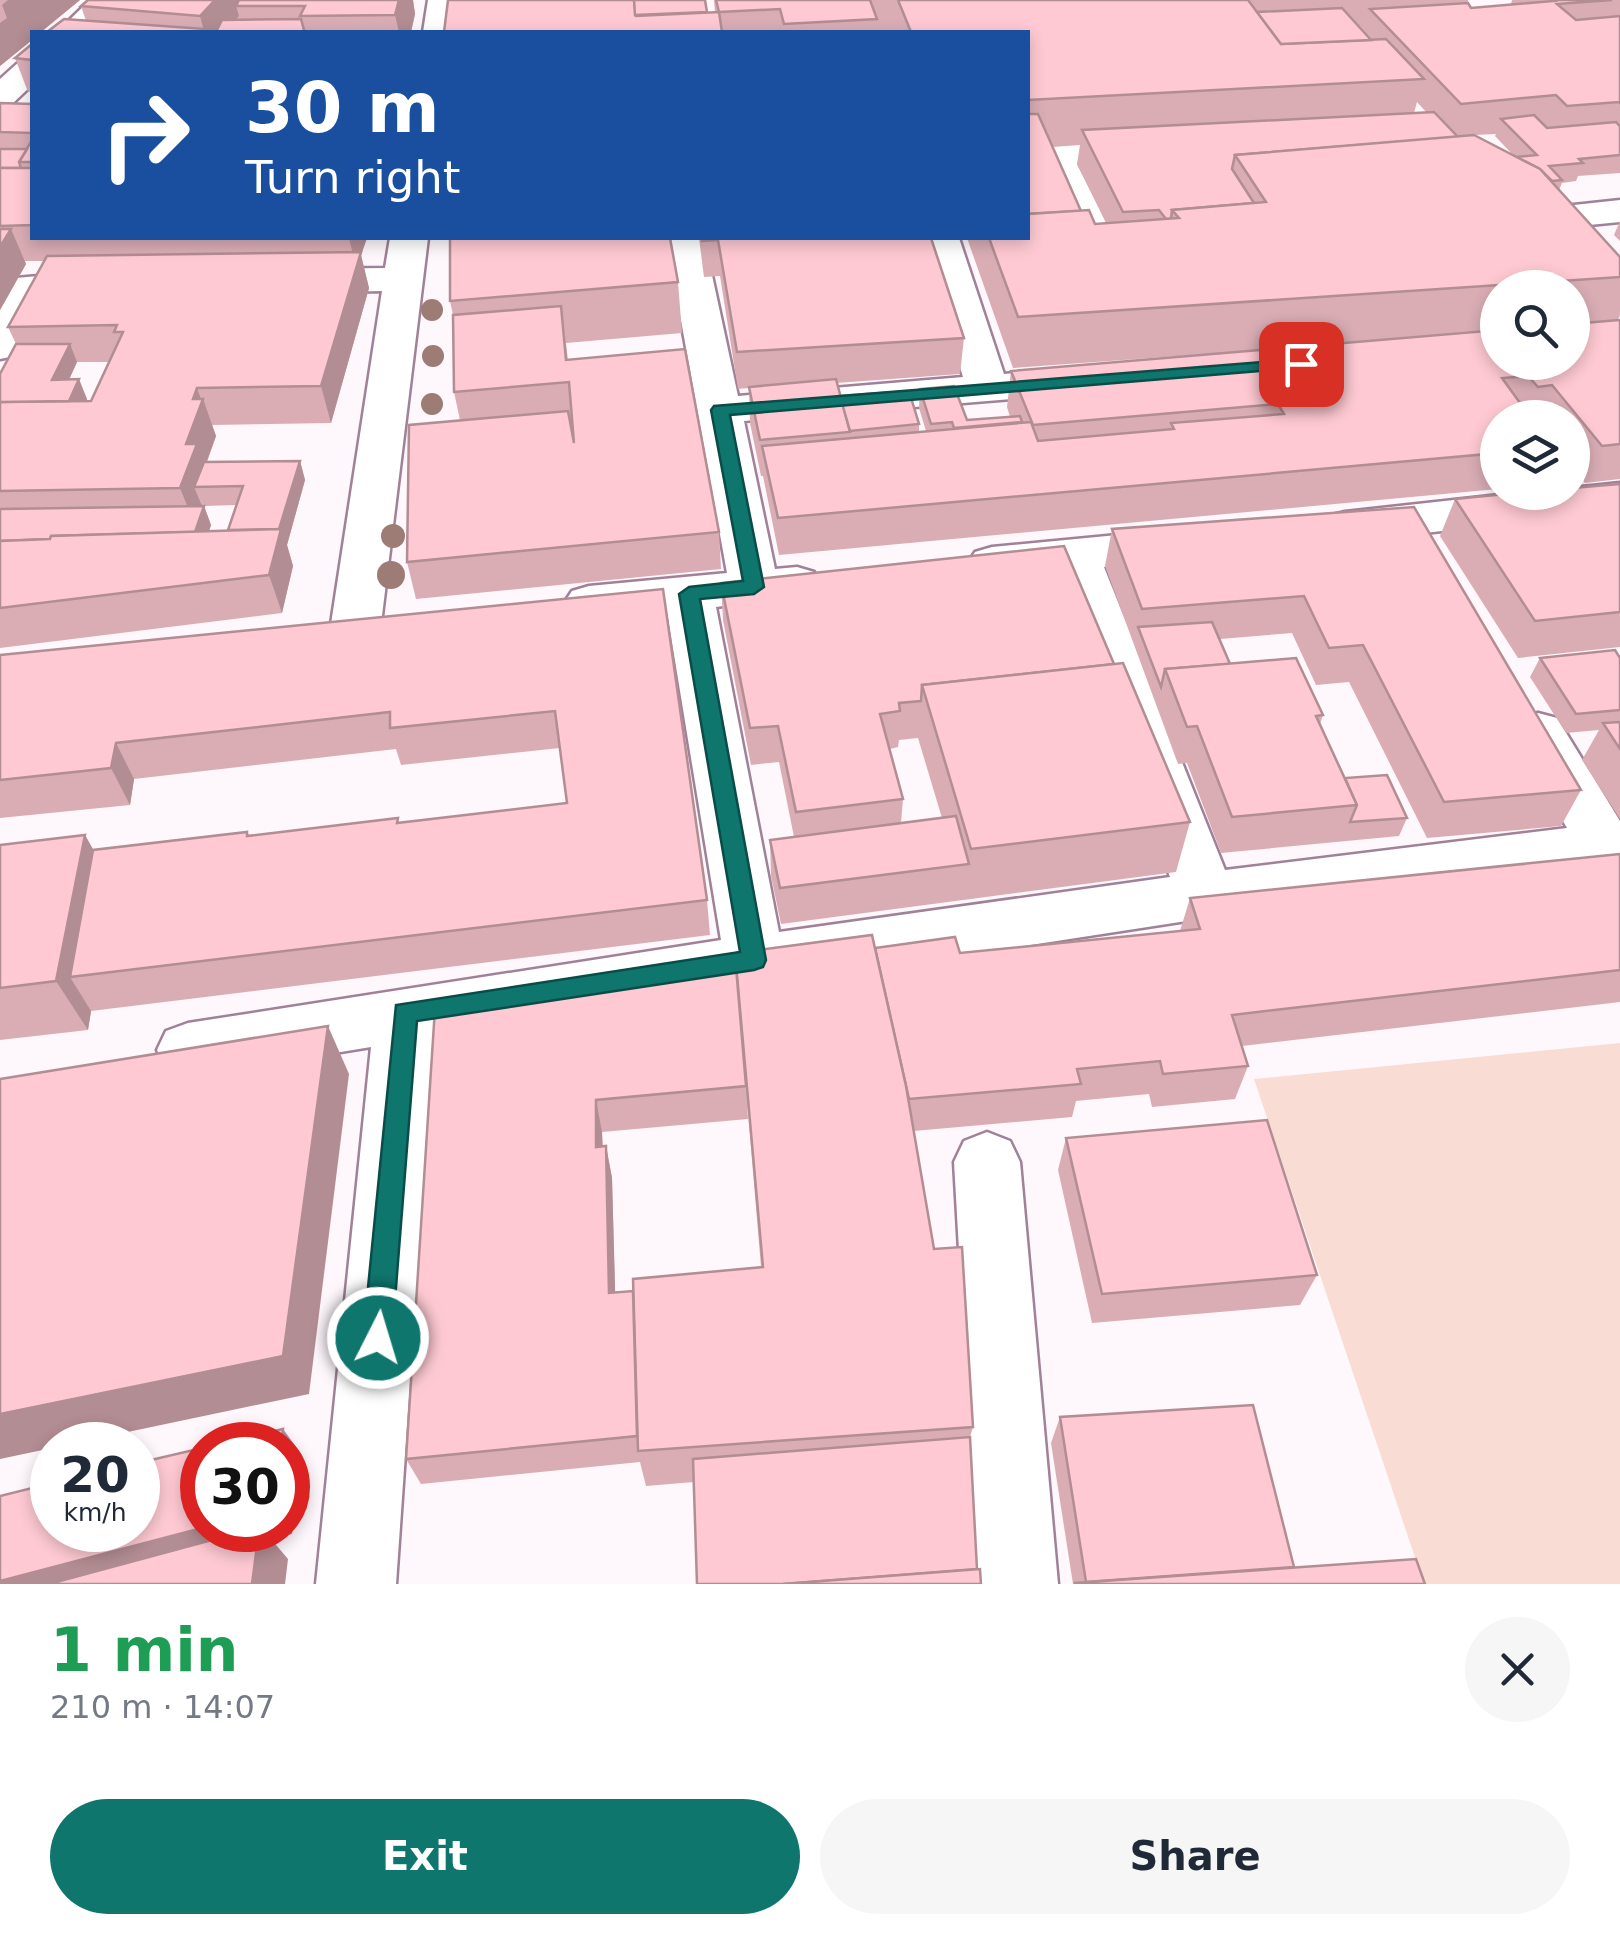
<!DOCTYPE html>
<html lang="en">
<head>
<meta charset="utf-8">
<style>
	:root { --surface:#fff; --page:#f6f6f7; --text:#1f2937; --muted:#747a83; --accent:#0f766e }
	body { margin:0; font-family:"DejaVu Sans",sans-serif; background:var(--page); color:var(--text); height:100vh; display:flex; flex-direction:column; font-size:38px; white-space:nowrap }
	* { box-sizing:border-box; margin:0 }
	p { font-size:32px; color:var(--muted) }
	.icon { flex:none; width:55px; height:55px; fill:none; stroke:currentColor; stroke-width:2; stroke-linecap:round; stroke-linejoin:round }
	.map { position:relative; height:1584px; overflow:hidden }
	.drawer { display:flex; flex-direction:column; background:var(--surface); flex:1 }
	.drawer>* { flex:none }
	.guide { position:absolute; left:30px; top:30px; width:1000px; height:210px; border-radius:0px; box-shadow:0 5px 15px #0003; background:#1a4fa0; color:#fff; overflow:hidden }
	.buttons { position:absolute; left:1480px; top:270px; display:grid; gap:20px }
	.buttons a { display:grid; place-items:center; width:110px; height:110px; border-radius:50%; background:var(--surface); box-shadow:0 5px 15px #0003; font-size:50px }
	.speed { position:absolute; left:30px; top:1422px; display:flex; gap:20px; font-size:50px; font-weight:700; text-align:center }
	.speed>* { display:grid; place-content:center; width:130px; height:130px; border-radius:50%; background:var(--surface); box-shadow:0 5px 15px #0003; line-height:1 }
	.speed small { font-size:25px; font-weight:400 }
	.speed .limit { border:15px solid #d22; background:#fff; color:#111 }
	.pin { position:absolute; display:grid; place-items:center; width:85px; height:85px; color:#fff; margin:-42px; border-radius:20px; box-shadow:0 5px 15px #0006 }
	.me { position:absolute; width:110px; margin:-55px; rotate:5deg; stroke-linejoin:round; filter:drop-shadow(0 0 8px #0008) }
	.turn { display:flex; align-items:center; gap:35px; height:210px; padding:0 50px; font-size:45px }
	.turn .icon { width:130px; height:130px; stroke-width:2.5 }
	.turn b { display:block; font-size:70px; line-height:85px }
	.round { display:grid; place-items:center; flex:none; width:105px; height:105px; border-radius:52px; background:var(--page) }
	.summary { display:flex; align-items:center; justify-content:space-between; height:170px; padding:0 50px }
	h1 { font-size:60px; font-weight:700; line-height:75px; color:#1e9e55 }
	.primary-button { display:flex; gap:20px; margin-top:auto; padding:20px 50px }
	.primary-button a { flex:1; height:115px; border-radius:60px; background:var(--accent); color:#fff; font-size:40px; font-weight:700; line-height:115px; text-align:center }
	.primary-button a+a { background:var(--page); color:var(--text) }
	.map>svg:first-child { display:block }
</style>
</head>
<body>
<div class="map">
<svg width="1620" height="1584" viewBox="0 0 1620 1584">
	<rect width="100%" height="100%" fill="#fef7fc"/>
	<polygon fill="#f9ddd5" points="1620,1043 1620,1584 1424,1584 1254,1079"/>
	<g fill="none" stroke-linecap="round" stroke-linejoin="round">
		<defs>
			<g id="minor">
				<polygon points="90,0 123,0 90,32 57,32"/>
				<polygon points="428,0 458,0 453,32 423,32"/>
				<polygon points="32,58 32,85 12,104 0,107 0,79 20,61"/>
				<polygon points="1153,139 1165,143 1171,150 1165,157 1077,164 1119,247 1139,250 1144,258 1139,266 1106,271 1092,267 1036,155 1041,147 1054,144"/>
				<polygon points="390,238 428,238 381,624 374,636 356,641 338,636 331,624 382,291 292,293 278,289 272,281 278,273 292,269 385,268"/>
				<polygon points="666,238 704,238 738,396 963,377 921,238 959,238 1004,374 1086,367 1101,371 1107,380 1101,389 1086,393 744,421 775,569 797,567 814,572 821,583 814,594 716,607 779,932 1170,877 1057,572 992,579 975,574 968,563 975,552 992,547 1180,529 1197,533 1204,544 1197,555 1104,567 1225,870 1567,828 1511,732 1519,718 1538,713 1557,718 1620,821 1620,866 1206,918 434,1037 396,1584 316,1584 371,1047 188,1077 166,1069 157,1050 166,1031 188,1023 721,940 667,612 589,620 572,615 564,603 572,591 589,586 727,573"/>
				<polygon points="106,270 120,274 126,282 120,290 44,297 15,356 0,359 0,306 16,278"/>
				<polygon points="1620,483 1620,511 1345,542 1328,538 1322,527 1328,516 1345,512 1527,492 1572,492 1572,488"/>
				<polygon points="987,1132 1010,1141 1020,1162 1058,1584 978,1584 954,1162 964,1141"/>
			</g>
			<polygon id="tertiary" points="1620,200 1620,222 1579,226 1620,270 1620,306 1606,302 1531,217 1537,209"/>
		</defs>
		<use href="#minor" stroke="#a08197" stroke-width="5"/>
		<use href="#tertiary" stroke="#a08197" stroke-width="5"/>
		<use href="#minor" fill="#fff" fill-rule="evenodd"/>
		<use href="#tertiary" fill="#fff" fill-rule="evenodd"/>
	</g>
	<g fill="#9e7c76">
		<circle cx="432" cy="310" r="11"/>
		<circle cx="433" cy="356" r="11"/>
		<circle cx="432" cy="404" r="11"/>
		<circle cx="393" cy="536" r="12"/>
		<circle cx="391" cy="575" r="14"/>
	</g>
	<g fill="#daadb5" fill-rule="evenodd">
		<polygon points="0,0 80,0 41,32 32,32 32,40 0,66"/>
		<polygon points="88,0 413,0 415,14 411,32 47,32 86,21 81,6"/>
		<path d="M714,0H1474H1468V3L1471,8L1511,4L1512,0H1620V173L1578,176L1576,181L1562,183L1559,190L1620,256V315L1618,320L1620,322V479L1585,483L1572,467V418H1498V489L779,555L763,476H761L750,423L749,388L738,389L720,276L704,277L699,238H931L964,338L960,374L836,383L840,396L919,424V432L926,431L919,408L920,389L967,420L1010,417L1007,407L1011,371L1220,353L1013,368L967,238H1028V32H444L715,12ZM1417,102L1427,113H1414ZM1496,134L1495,136L1513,155L1474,135ZM1080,145L1077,164L1106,223L1095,224L1081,211L1053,147ZM1498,288H1572V362H1498Z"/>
		<polygon points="32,44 32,92 28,92 15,58"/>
		<path d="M0,103L32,104V238H367L361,255L369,288L331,423L212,425L216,436L207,462L300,461L305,480L287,545L293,566L282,613L0,648V374L16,344L8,327L44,261H25L26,264L0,310ZM77,362H109L91,401H86L87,399L69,380ZM237,505L228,530L209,531L211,525L204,506Z"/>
		<polygon points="1620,221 1620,241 1614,235"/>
		<polygon points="678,282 682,333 566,343 568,360 719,532 721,569 416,599 407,562 460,420 454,392 453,315 450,301"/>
		<polygon points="1620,484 1620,647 1518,658 1440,536 1455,499"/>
		<polygon points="1414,507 1581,790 1561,826 1427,838 1349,682 1316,685 1292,633 1220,639 1230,664 1323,715 1320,724 1345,778 1407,818 1399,836 1221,853 1187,763 1178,764 1105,566 1112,529"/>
		<path d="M721,583L1114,664L1190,822L1176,872L781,924L771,876L770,840L794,837L779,762L751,765L723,620ZM918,738L942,818L901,823L903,799L890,749L898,747L899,740Z"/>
		<polygon points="663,589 707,900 710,935 91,1011 88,1030 0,1040 0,845 85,835 93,850 247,832 249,835 399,823 567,803 560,748 401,765 396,749 134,779 130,805 0,818 0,655"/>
		<polygon points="1540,658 1620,658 1620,819 1582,760 1599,730 1566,733 1530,677"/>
		<path d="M1620,854V1002L1242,1046L1248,1066L1235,1099L1152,1107L1149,1094L1076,1101L1072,1117L914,1131L934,1249L973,1427L970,1437L977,1569L981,1584L694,1482L646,1486L640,1462L421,1484L406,1459L435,1008L875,948L960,953L1180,931L1190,898ZM747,1101L761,1267L633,1291L615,1292L612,1178L606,1146H603L602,1132L748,1119Z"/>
		<polygon points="1066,1138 1317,1275 1300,1305 1092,1323 1058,1170"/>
		<polygon points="1060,1417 1294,1567 1425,1584 1073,1584 1051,1443"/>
	</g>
	<g fill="#b28d93">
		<polygon points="8,0 80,0 41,32 32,32 32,40 0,66 0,23 7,18 2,5"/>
		<polygon points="215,0 254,0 236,6 239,16 224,32 202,32 204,31 200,16"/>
		<polygon points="399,0 413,0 415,14 411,32 399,32 395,15"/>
		<polygon points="11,229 26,264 0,310 0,247"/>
		<polygon points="349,238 367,238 361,255 369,288 331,423 321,386 356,267"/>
		<polygon points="70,344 77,362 60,399 52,380"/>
		<polygon points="79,379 87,399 69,438 61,419"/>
		<polygon points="197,388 202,402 203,399 216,436 205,466 194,487 202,506 195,525 180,488 193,399"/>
		<polygon points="300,461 305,480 287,545 293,566 282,613 269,575 277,537"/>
		<polygon points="204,506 211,525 196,569 189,549"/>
		<polygon points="116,743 134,779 130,805 111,768"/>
		<polygon points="85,835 113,885 70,977 91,1011 88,1030 56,981"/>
		<polygon points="328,1026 349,1074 309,1394 66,1445 52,1445 52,1448 0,1459 0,1414"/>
		<polygon points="596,1100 602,1132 603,1179 596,1147"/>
		<polygon points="606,1146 612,1178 616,1322 609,1293"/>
		<polygon points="283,1429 302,1455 292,1534 271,1539 288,1559 285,1584 0,1584 0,1581 202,1528 202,1530 288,1530 288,1445 281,1445"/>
	</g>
	<g fill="#fec9d2" stroke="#b28d93" stroke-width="2.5">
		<polygon points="88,0 215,0 200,16 81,6"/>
		<polygon points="239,0 399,0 395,15 300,16 305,6 236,6"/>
		<polygon points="448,0 634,0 636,16 719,12 722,32 444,32"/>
		<polygon points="634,0 705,0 707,12 635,15"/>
		<polygon points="716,0 870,0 877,19 784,24 780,9 719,12"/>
		<polygon points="898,0 1248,0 1281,44 1386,39 1424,79 1028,100 1028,32 911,32"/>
		<polygon points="1552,0 1612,0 1557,4 1576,20 1620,16 1620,103 1619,102 1567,106 1556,95 1461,104 1370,9 1468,3 1471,8 1554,1"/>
		<polygon points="1342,8 1371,40 1281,44 1257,12"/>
		<polygon points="64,19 205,29 202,32 47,32"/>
		<polygon points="301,19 304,30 302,32 216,32 222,20"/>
		<polygon points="32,44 32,60 15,58"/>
		<polygon points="0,103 32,104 32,133 0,132"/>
		<polygon points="1434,112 1458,137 1235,155 1232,169 1254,203 1172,210 1171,219 1166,219 1159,210 1123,212 1082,130"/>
		<polygon points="1028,114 1038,114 1081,211 1028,214"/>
		<polygon points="1534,115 1547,128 1616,122 1620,126 1620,155 1579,159 1583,163 1549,166 1562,180 1552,181 1540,169 1516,157 1537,155 1501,119"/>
		<polygon points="1474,135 1540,169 1620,257 1620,277 1018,317 989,238 1028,238 1028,214 1089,210 1095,224 1179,218 1172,210 1266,202 1235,155"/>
		<polygon points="32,140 32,162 19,162"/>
		<polygon points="0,149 27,149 19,162 21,168 0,168"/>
		<polygon points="0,168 32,168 32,225 0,226"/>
		<polygon points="0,229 11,229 0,247"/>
		<polygon points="450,238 670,238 678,282 450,301"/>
		<polygon points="702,238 931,238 964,338 737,352 718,240 702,241"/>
		<polygon points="361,252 321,386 197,388 193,399 203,399 186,444 197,444 180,488 0,491 0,402 91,401 123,332 114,332 117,325 8,327 47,256"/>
		<polygon points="561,306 566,360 685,349 719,532 407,562 409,425 568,411 574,443 569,382 454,392 453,315"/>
		<polygon points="1619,320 1620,322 1620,444 1602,446 1552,385 1538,387 1528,376 1502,378 1531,418 1498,418 1498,453 778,518 762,446 1031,422 1038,441 1174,429 1171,423 1284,414 1278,404 1033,425 1011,371 1498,330 1498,362 1572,362 1572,324"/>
		<polygon points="16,344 70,344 52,380 79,379 69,401 0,402 0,374"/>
		<polygon points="836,379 850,432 760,440 749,387"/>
		<polygon points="954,386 967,420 1020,416 1022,422 954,428 952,422 931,424 920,389"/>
		<polygon points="909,391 919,424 850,431 840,396"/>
		<polygon points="300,461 279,529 228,530 243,486 194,487 204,462"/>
		<polygon points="1620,484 1620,612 1535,621 1455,499 1526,492 1572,492 1572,488"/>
		<polygon points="204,506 195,532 51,536 50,539 0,541 0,509"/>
		<polygon points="1414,507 1581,790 1444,802 1363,645 1329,648 1304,596 1142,609 1112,529"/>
		<polygon points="281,529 269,575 0,608 0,541 50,539 51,536"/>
		<polygon points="1064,546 1114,664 922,685 921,701 899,703 900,711 880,714 903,799 796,812 778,726 750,728 721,583"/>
		<polygon points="663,589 707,900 70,977 93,850 247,832 247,836 398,818 397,823 567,803 555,711 390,728 390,712 116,743 111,768 0,780 0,655"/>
		<polygon points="1212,622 1230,664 1165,669 1161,687 1138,627"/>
		<polygon points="1615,650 1620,658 1620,710 1576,714 1540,658"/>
		<polygon points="1296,658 1323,715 1316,716 1357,805 1232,817 1197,726 1187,727 1165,669"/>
		<polygon points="1123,663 1190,822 971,849 922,685"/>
		<polygon points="1620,722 1620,749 1603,723"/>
		<polygon points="1387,775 1407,818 1350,822 1357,805 1345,778"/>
		<polygon points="956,816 969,864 780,888 770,840"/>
		<polygon points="85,835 56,981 0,988 0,845"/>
		<polygon points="1620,854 1620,970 1232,1015 1248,1066 1163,1074 1160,1061 1077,1069 1081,1084 909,1099 875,948 955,937 960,953 1200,929 1190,898"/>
		<polygon points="872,935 906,1086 934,1249 962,1247 973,1427 638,1451 633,1279 763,1267 735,953"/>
		<polygon points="736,967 746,1086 596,1100 596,1147 606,1146 609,1293 633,1291 637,1436 406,1459 435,1008"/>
		<polygon points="328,1026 283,1356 0,1414 0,1079"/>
		<polygon points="1267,1120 1317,1275 1102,1294 1066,1138"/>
		<polygon points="1253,1405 1294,1567 1086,1582 1060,1417"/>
		<polygon points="283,1429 281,1445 216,1445"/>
		<polygon points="970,1437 977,1569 783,1584 697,1584 693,1459"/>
		<polygon points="202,1448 202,1528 0,1581 0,1496 52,1483 52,1530 138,1530 138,1463"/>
		<polygon points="249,1530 259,1530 252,1584 49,1584"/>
		<polygon points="1416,1559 1425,1584 1075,1584 1075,1583"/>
		<polygon points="980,1569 981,1584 783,1584"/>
	</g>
	<polygon fill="#0f766e" stroke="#0a4d48" stroke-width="2.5" points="1301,359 1307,360 1307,367 730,415 764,587 754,594 700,599 766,960 763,967 754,970 417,1021 392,1338 388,1348 378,1352 367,1348 363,1338 396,1005 740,952 679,594 689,587 743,581 711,410 714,406"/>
</svg>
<div class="buttons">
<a><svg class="icon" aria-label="search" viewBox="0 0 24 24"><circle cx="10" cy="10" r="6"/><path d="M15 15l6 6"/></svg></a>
<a><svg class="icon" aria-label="layers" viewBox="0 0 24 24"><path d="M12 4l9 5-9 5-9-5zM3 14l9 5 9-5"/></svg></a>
</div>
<div class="speed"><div>20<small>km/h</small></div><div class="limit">30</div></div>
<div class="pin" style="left:1301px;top:364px;background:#d93025"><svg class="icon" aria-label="arrive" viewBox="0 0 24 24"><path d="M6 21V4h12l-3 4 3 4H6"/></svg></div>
<svg class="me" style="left:378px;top:1338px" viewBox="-20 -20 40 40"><circle r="17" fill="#0f766e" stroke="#fff" stroke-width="3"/><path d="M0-11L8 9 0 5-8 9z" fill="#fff"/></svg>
<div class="guide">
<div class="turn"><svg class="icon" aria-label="right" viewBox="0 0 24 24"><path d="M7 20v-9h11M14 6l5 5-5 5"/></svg><div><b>30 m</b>Turn right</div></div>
</div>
</div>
<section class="drawer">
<div class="summary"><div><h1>1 min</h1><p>210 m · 14:07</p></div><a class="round"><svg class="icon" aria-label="close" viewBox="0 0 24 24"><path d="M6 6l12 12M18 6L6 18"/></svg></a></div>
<div class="primary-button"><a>Exit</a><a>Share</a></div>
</section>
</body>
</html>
